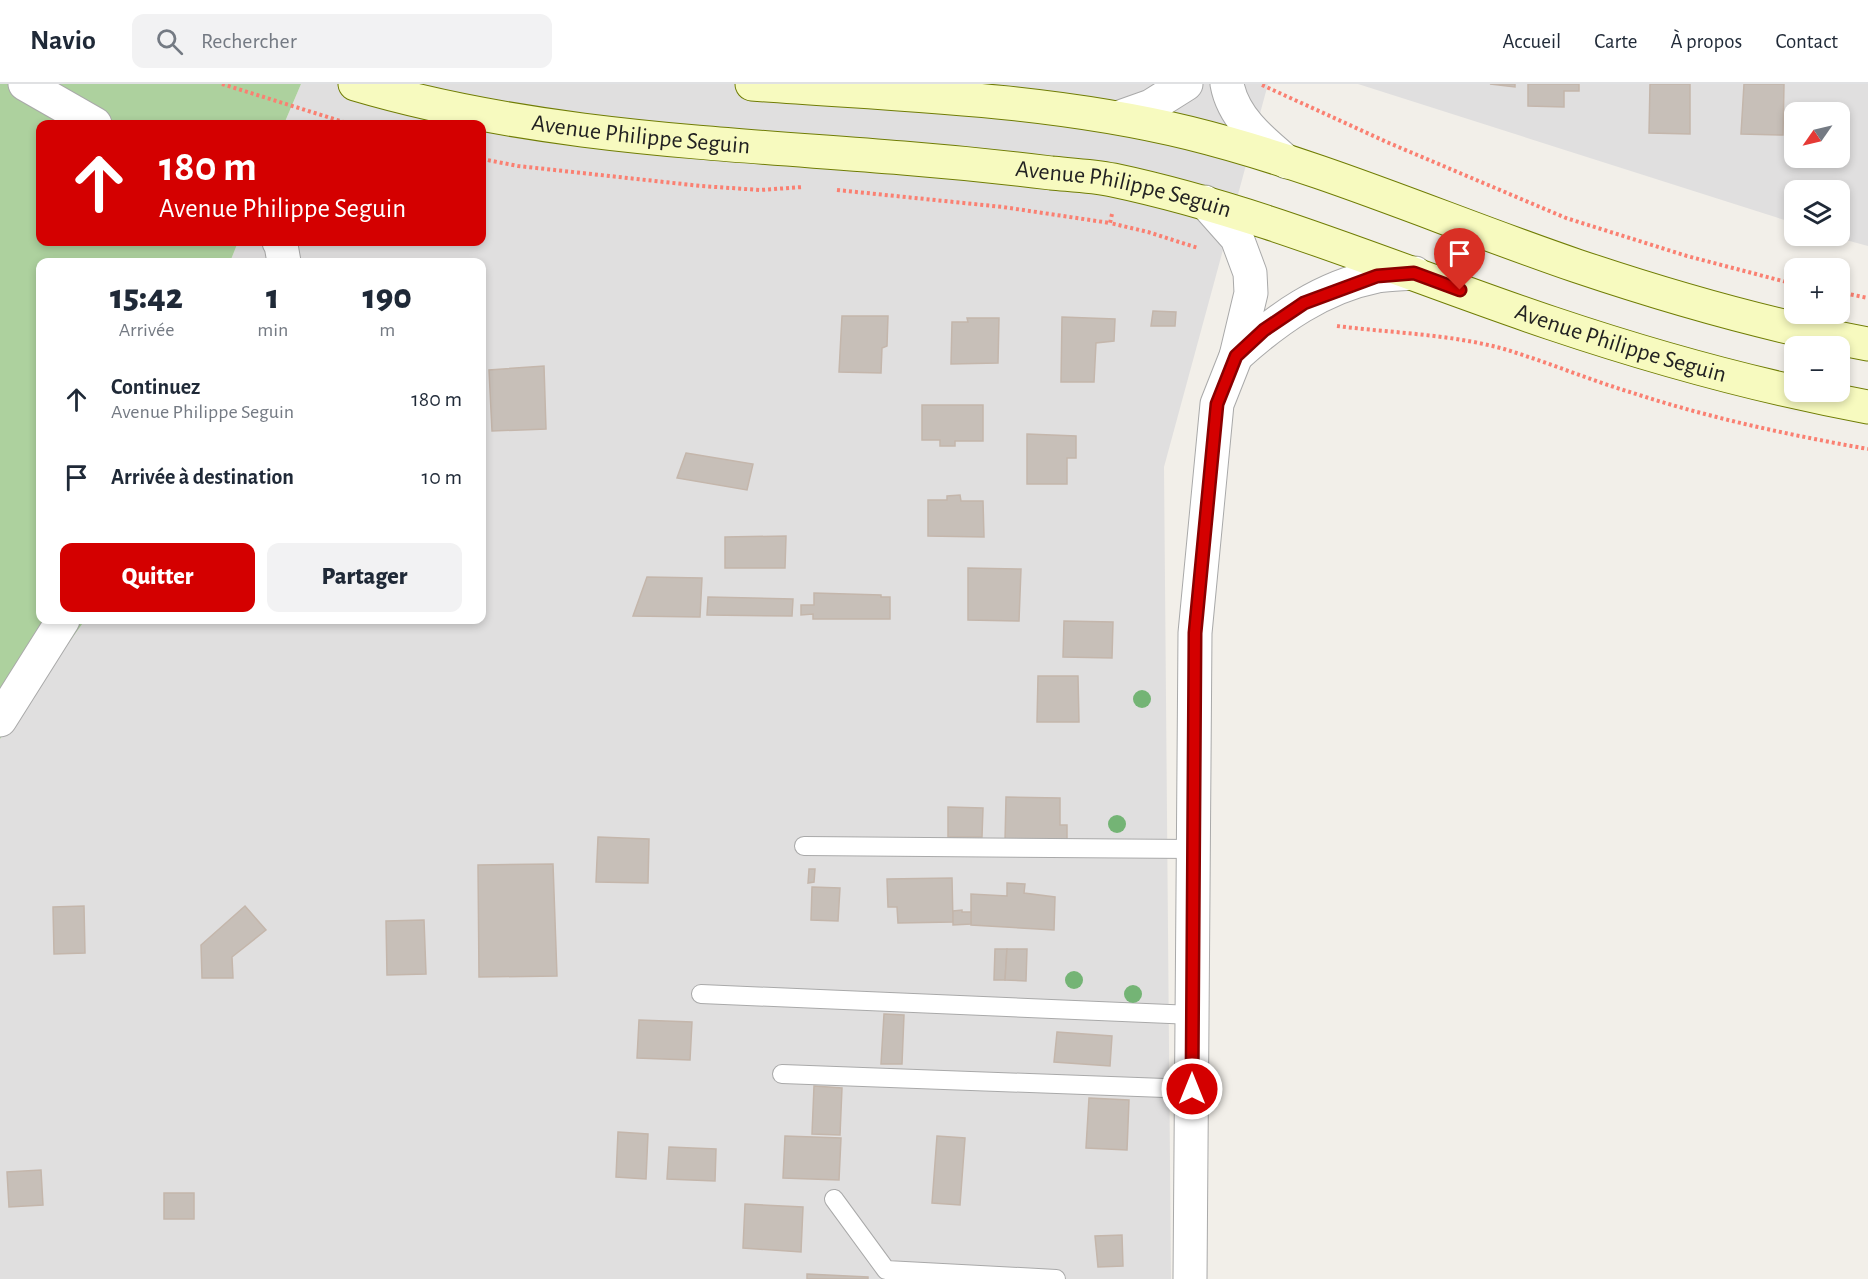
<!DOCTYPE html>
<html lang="fr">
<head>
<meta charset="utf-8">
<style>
	:root { --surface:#fff; --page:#f2f2f3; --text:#1f2937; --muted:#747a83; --line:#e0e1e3; --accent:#d40000 }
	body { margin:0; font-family:"Alegreya Sans",sans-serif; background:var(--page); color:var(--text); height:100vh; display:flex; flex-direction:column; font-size:22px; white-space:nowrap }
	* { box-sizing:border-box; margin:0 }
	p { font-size:20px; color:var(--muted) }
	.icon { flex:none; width:33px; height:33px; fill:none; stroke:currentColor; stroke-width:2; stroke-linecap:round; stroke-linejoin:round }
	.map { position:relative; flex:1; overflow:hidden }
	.drawer { position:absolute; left:36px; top:174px; width:450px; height:366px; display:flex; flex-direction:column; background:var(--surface); border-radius:12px; box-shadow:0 3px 9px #0003 }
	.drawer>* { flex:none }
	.top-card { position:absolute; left:36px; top:36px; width:450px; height:126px; border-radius:12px; box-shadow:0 3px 9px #0003; background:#d40000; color:#fff; overflow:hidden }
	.needle { width:39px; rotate:236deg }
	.tools { position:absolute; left:1784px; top:18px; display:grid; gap:12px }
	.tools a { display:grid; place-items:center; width:66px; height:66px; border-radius:12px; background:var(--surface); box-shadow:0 3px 9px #0003; font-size:30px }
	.pin { position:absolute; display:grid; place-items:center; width:51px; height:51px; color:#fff; margin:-62px -26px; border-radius:50% 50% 50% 0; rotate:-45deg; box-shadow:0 0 6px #0007 }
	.pin .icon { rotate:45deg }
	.me { position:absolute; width:66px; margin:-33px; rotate:0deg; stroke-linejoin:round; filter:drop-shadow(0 0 4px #0008) }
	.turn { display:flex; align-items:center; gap:21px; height:126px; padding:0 24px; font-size:27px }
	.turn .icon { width:78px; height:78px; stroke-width:2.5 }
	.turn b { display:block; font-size:42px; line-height:51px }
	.eta { display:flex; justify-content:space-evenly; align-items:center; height:102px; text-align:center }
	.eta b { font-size:36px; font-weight:800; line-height:42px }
	.primary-button { display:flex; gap:12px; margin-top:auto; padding:12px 24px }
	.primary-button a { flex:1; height:69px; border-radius:12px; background:var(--accent); color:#fff; font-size:24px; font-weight:800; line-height:69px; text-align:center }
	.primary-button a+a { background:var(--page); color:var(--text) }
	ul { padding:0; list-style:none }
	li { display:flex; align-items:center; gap:18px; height:78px; padding:0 24px }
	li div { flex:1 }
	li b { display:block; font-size:22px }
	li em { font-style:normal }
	header { display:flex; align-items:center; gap:36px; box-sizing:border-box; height:84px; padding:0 30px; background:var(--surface); border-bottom:2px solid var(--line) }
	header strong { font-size:28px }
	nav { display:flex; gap:33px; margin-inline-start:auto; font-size:21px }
	.search { width:420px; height:54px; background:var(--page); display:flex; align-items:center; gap:15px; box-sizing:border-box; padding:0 21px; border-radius:12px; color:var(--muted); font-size:22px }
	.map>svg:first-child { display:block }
</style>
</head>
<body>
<header>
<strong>Navio</strong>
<div class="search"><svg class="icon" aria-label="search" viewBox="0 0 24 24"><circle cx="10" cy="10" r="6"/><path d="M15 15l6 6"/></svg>Rechercher</div>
<nav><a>Accueil</a><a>Carte</a><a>À propos</a><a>Contact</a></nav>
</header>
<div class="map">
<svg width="1868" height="1195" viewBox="0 0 1868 1195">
	<rect width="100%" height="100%" fill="#f2efe9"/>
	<g fill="#e0dfdf" fill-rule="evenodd">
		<polygon points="301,0 1268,0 1164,383 1171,1195 0,1195 0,655 85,536 482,536 482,178 230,178 238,158 482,158 482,40 284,40"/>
		<path d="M1358,0H1868V162L1831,152H1839V106H1794V139ZM1794,28H1839V74H1794Z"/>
	</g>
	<polygon fill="#add19e" points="0,0 301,0 284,40 40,40 40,158 238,158 230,178 40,178 40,536 85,536 0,655"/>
	<g fill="#c7bfb8" stroke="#c4b6ab" stroke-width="1.5">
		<polygon points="1490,0 1515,0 1515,3"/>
		<polygon points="1528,0 1579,0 1579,7 1564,7 1564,23 1528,22"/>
		<polygon points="1650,0 1690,0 1690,50 1649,49"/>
		<polygon points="1744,0 1784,0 1783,51 1741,50"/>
		<polygon points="1153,227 1176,228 1175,242 1151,242"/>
		<polygon points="842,232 888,232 887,262 882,264 881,289 839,288"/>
		<polygon points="1062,233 1115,235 1114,257 1096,259 1094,298 1061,298"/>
		<polygon points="967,234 999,234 998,279 951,280 952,238 968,238"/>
		<polygon points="544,282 546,345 492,347 489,286"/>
		<polygon points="922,321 983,321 983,357 955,357 955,362 940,362 940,356 922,356"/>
		<polygon points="1027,350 1076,352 1076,374 1067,374 1067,400 1027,400"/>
		<polygon points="686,369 753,380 747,406 677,394"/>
		<polygon points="960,411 961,417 983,417 984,453 928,452 928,416 947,416 947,412"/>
		<polygon points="786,452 785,484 725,484 725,453"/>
		<polygon points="968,484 1021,485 1019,537 968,536"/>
		<polygon points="647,493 702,494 700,533 633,532"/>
		<polygon points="814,509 881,511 881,513 890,513 890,535 813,535 813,530 801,531 801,521 814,521"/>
		<polygon points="708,513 793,515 792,532 707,531"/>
		<polygon points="1064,537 1113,538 1112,574 1063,573"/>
		<polygon points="1038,592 1078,592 1079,638 1037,638"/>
		<polygon points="1006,713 1060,714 1060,741 1067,741 1067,758 1005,757"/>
		<polygon points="948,723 983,724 982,753 948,753"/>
		<polygon points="598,753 649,755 648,799 596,798"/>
		<polygon points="553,780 557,892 479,893 478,781"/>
		<polygon points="809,785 815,785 814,798 808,799"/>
		<polygon points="952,794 953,838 898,839 897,823 888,823 887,795"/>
		<polygon points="1007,799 1025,800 1024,809 1055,813 1054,846 971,841 971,810 1007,812"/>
		<polygon points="812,803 840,804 838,837 811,836"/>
		<polygon points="84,822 85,869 54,870 53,823"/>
		<polygon points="245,822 266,846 232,873 233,894 202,894 201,861"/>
		<polygon points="962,826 962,828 971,828 971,840 953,841 953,827"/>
		<polygon points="424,836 426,890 387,891 386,837"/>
		<polygon points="995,865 1007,865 1005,896 994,896"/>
		<polygon points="1007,865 1027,865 1026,897 1005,896"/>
		<polygon points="884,930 904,931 902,980 881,980"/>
		<polygon points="639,936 692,938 690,976 637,974"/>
		<polygon points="1057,948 1112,952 1110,982 1054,978"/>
		<polygon points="814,1002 842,1004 840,1051 812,1050"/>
		<polygon points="1089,1014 1129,1016 1127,1066 1086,1064"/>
		<polygon points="618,1048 648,1050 646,1095 616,1093"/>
		<polygon points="785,1052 841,1054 839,1096 783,1094"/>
		<polygon points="937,1052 965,1054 960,1121 932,1119"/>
		<polygon points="669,1063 716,1065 715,1097 667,1095"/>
		<polygon points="41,1086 43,1121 9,1123 7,1088"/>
		<rect x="164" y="1109" width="30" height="26"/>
		<polygon points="745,1120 803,1123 801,1168 743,1164"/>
		<polygon points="1122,1151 1123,1182 1098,1183 1095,1152"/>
		<polygon points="807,1190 868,1193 868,1195 807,1195"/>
	</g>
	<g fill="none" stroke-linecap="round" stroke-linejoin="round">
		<defs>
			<g id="service">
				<polyline points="804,762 1194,765"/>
				<polyline points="701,910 1193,931"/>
				<polyline points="782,990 1192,1005"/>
				<polyline points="834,1115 886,1186 1056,1195"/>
			</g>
			<g id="minor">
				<polyline points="25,0 95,40"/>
				<path d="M1227,0C1233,34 1262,57 1287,78"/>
				<polyline points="1120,33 1151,22 1186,0"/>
				<polyline points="279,158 281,161 284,178"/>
				<path d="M1236,272C1277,235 1322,203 1377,192C1389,190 1402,190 1415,189"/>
				<polyline points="0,636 63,536"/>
				<polyline points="1190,1195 1195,549 1217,320 1236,272 1251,209 1250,189 1237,154 1205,118"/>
			</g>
			<g id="secondary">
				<path id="s1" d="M355,0C534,53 719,59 903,74C953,78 1002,83 1051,89C1072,91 1093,92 1113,96C1264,128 1405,190 1551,239C1655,274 1760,303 1868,323"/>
				<path d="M752,0C897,11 1046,14 1189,49C1322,82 1448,138 1577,182C1672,214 1770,242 1868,260"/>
			</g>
		</defs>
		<use href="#service" stroke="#a9a9a9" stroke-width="20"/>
		<use href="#minor" stroke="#a9a9a9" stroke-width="35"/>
		<use href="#secondary" stroke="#707d05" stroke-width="35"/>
		<g stroke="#fa8072" stroke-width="4" stroke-dasharray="3 3" stroke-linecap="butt">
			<polyline points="222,0 350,40"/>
			<polyline points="1262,1 1389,59 1566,134 1687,172 1794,200"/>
			<polyline points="482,75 518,82 701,102 760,106 803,103"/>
			<polyline points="837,106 1003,123 1110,139"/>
			<polyline points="1112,130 1110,139 1148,148 1198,164"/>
			<polyline points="1839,208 1868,214"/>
			<path d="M1337,242C1392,249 1450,250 1504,265C1547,278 1590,296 1633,309C1710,334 1789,351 1868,365"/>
		</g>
		<use href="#service" stroke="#fff" stroke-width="18"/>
		<use href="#minor" stroke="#fff" stroke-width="33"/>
		<use href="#secondary" stroke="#f7fabf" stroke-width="33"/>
	</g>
	<g fill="#74b475">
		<circle cx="1142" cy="615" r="9"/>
		<circle cx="1117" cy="740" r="9"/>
		<circle cx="1074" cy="896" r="9"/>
		<circle cx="1133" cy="910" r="9"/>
	</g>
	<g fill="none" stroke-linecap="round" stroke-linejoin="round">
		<defs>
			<polyline id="route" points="1192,1005 1195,549 1217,320 1236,272 1264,246 1304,219 1377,192 1414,189 1460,206"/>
		</defs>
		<use href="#route" stroke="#8a0000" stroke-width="15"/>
		<use href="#route" stroke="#d40000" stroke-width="10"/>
	</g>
	<g text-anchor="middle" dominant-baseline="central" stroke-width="6" stroke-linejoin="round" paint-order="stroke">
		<g font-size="24" fill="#222" stroke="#fff">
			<text stroke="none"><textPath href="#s1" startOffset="291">Avenue Philippe Seguin</textPath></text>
			<text stroke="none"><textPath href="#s1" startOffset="777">Avenue Philippe Seguin</textPath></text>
			<text stroke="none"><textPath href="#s1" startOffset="1299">Avenue Philippe Seguin</textPath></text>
		</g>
	</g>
</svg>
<div class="tools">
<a><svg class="needle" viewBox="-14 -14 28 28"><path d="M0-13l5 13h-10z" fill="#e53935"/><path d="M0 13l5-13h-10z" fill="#747a83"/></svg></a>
<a><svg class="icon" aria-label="layers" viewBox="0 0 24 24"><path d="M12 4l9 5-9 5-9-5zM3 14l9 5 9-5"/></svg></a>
<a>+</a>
<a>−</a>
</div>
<div class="pin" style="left:1460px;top:206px;background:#d93025"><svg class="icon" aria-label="arrive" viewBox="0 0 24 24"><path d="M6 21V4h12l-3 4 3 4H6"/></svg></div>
<svg class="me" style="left:1192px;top:1005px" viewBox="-20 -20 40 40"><circle r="17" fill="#d40000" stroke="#fff" stroke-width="3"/><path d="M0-11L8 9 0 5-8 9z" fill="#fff"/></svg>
<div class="top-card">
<div class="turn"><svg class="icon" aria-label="ahead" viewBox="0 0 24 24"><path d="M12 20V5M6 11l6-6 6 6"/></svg><div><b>180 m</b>Avenue Philippe Seguin</div></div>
</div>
<section class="drawer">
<div class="eta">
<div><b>15:42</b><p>Arrivée</p></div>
<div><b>1</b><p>min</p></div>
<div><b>190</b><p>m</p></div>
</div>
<ul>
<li><svg class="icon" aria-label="ahead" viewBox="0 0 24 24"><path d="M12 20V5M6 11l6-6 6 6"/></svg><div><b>Continuez</b><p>Avenue Philippe Seguin</p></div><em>180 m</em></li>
<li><svg class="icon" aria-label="arrive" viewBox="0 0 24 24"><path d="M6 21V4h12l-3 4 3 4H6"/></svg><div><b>Arrivée à destination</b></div><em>10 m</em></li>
</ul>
<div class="primary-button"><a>Quitter</a><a>Partager</a></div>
</section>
</div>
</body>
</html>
